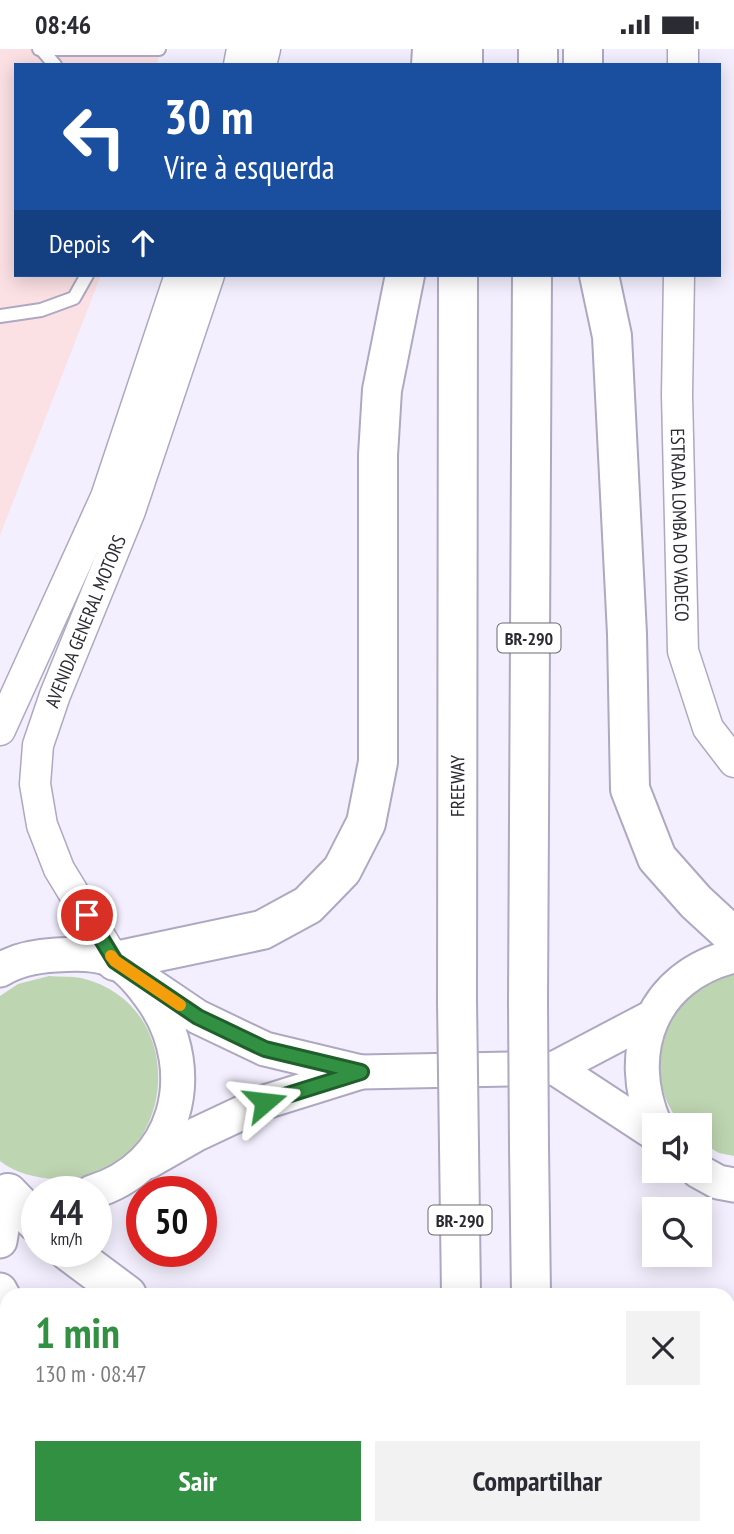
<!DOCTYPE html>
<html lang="pt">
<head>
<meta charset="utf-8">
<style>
	:root { --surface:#fff; --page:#f2f2f3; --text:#2b2b33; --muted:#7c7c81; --accent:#329042 }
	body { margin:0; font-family:"PT Sans Narrow",sans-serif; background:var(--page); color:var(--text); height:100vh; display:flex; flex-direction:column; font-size:26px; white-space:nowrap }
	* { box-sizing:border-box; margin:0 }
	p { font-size:23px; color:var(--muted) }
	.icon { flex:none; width:38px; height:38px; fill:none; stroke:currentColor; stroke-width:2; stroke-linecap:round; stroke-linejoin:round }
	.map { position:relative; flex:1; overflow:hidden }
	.details { position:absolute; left:0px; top:1239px; width:735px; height:247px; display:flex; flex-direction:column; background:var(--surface); border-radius:21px 21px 0 0; box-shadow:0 4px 18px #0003 }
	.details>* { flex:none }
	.banner { position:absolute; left:14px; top:14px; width:707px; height:214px; border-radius:0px; box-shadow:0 4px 18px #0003; background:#1a4fa0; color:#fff; overflow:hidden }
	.fabs { position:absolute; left:642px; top:1064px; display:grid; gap:14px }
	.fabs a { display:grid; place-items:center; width:70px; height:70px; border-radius:0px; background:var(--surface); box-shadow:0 4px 18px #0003; font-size:35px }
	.speed { position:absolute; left:21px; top:1127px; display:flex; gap:14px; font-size:35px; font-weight:700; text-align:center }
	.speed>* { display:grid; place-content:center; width:91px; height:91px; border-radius:50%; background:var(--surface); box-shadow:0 4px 18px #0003; line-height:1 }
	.speed small { font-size:18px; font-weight:400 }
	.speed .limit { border:10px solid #d22; background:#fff; color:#111 }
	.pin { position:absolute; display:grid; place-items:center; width:60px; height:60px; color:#fff; margin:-30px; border:4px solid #fff; border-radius:50%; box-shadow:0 2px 7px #0007 }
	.me { position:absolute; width:77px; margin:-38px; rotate:73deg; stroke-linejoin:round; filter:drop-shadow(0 0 5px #0008) }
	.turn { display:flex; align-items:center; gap:24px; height:147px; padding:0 35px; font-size:32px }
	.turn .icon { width:91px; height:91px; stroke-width:2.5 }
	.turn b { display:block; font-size:49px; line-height:60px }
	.then { display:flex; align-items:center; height:66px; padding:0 35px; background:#0003; gap:14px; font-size:26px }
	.round { display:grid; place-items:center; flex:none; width:74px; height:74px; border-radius:0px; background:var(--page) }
	.head { display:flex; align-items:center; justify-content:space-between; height:119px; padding:0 35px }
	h1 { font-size:42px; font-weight:800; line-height:52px; color:var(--accent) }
	.cta { display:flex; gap:14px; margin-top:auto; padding:14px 35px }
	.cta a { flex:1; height:80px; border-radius:0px; background:var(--accent); color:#fff; font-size:28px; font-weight:800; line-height:80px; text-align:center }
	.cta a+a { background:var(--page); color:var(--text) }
	.status { display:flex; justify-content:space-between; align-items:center; height:49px; padding:0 35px; background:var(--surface); direction:ltr }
	.status svg { height:19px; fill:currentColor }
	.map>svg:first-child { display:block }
</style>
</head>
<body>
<div class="status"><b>08:46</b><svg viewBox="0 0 49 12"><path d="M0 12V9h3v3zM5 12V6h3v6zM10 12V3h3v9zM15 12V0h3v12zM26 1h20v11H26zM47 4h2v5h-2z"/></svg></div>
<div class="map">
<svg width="734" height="1485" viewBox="0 0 734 1485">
	<rect width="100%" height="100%" fill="#f3effe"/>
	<polygon fill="#fbe0e4" points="0,0 160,0 157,16 16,16 16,226 101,226 0,486"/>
	<g fill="#bed5b1">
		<path d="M734,919V1107L719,1104L700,1093V1076H682C651,1041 650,983 682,948C694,935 719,927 734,919Z"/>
		<path d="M49,927C59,928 71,927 81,929C199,957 175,1138 55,1130C36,1129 15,1124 0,1112V947L18,935Z"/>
	</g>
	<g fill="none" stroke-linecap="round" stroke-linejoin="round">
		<defs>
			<g id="service">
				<polyline points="39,0 159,0"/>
				<polyline points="42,1 55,16"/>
				<polyline points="0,267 41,261 74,249 87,226"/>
			</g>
			<g id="tertiary">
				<polyline points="239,16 242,0"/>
				<polyline points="261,16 265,0"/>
				<polyline points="683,16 683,0"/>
				<path id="s1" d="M679,226L677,346L683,602L708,679L734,713"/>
				<polyline points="0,681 106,448 180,226"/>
				<path id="s2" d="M115,912L59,820L42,776L35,735L38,696L55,646L130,462L209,226"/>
			</g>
			<g id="secondary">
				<polyline points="115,912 198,968 265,1000 361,1023 555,1019 652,968"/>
				<path d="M0,921C16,911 37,907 56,906C74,905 97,904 114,912C129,919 145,940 154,953C201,1024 177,1118 92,1143"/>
				<polyline points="555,1019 654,1084"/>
				<path d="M655,1076C623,1002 652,927 734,907"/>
				<polyline points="148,1113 197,1085 265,1053 361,1023"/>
				<polyline points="698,1122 718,1133 734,1136"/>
				<polyline points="0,1192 8,1144"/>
				<polyline points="0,1241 7,1254"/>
				<polyline points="203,1479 208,1485"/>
			</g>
			<g id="motorway">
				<polyline points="583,0 583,16"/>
				<polyline points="431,16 432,0"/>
				<polyline points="463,16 463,0"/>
				<polyline points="538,16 538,0"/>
				<polyline points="599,226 612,287 627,585 630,740 657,809 696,853 734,888"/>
				<polyline points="115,912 262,881 308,856 342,821 366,774 378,713 378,406 382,341 405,226"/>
				<path id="s3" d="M457,952L458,226"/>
				<polyline points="528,953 532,226"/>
				<polyline points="459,1097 461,1246"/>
				<polyline points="529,1098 531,1246"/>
				<polyline points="8,1144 37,1174"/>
				<polyline points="68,1202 127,1246"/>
				<polyline points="728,1336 734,1326"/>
				<polyline points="351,1479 355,1485"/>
				<polyline points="466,1479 466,1485"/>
				<polyline points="534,1479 535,1485"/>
				<polyline points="645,1485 648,1479"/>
			</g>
		</defs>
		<use href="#service" stroke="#aea8c0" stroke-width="16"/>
		<use href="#tertiary" stroke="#aea8c0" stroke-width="33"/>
		<use href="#secondary" stroke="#aea8c0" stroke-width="37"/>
		<use href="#motorway" stroke="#aea8c0" stroke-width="42"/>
		<use href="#service" stroke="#fff" stroke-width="12"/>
		<use href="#tertiary" stroke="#fff" stroke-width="30"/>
		<use href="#secondary" stroke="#fff" stroke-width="33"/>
		<use href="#motorway" stroke="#fff" stroke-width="38"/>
		<defs>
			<g id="motorway-bridge">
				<polyline points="457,952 459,1097"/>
				<polyline points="528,953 529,1098"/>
			</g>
		</defs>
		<use href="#motorway-bridge" stroke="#aea8c0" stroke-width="42" stroke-linecap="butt"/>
		<use href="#motorway-bridge" stroke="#fff" stroke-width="38"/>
	</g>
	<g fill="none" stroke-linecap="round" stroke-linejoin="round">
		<defs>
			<polyline id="route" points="87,866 115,912 198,968 265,1000 361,1023 265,1053"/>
		</defs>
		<use href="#route" stroke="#205e2b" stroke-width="18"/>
		<use href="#route" stroke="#329042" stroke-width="12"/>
		<polyline stroke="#f59e0b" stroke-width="12" points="111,907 115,912 180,956"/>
	</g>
	<g text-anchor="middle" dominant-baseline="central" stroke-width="7" stroke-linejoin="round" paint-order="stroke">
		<g fill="#fff" stroke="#6b6970" stroke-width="2">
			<rect x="497.5" y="574.5" width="63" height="29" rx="5"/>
			<rect x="428.5" y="1156.5" width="63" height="29" rx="5"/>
		</g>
		<g font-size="18" font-weight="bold" fill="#2b2932">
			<text x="529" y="589">BR-290</text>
			<text x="460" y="1171">BR-290</text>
		</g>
		<g font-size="19" fill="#2b2932" stroke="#fff">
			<text stroke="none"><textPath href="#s1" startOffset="250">ESTRADA LOMBA DO VADECO</textPath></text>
			<text stroke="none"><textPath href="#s2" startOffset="368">AVENIDA GENERAL MOTORS</textPath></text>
			<text stroke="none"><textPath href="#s3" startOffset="215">FREEWAY</textPath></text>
		</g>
	</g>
</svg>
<div class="fabs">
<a><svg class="icon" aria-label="sound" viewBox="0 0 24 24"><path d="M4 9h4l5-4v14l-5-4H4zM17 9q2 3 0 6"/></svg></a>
<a><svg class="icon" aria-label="search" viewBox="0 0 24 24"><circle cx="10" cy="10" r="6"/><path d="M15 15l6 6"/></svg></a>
</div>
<div class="speed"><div>44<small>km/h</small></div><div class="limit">50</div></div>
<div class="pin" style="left:87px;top:866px;background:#d93025"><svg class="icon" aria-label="arrive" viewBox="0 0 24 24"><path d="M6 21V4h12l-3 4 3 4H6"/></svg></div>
<svg class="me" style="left:265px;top:1053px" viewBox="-20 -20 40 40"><path d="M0-17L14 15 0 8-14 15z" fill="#329042" stroke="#fff" stroke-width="4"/></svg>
<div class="banner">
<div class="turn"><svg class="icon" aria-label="left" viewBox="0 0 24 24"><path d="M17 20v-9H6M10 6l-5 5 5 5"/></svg><div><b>30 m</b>Vire à esquerda</div></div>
<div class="then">Depois<svg class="icon" aria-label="ahead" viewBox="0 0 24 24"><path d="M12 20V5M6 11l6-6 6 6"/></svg></div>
</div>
<section class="details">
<div class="head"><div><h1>1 min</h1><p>130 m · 08:47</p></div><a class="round"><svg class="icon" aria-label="close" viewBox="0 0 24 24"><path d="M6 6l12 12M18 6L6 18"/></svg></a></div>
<div class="cta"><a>Sair</a><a>Compartilhar</a></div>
</section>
</div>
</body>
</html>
